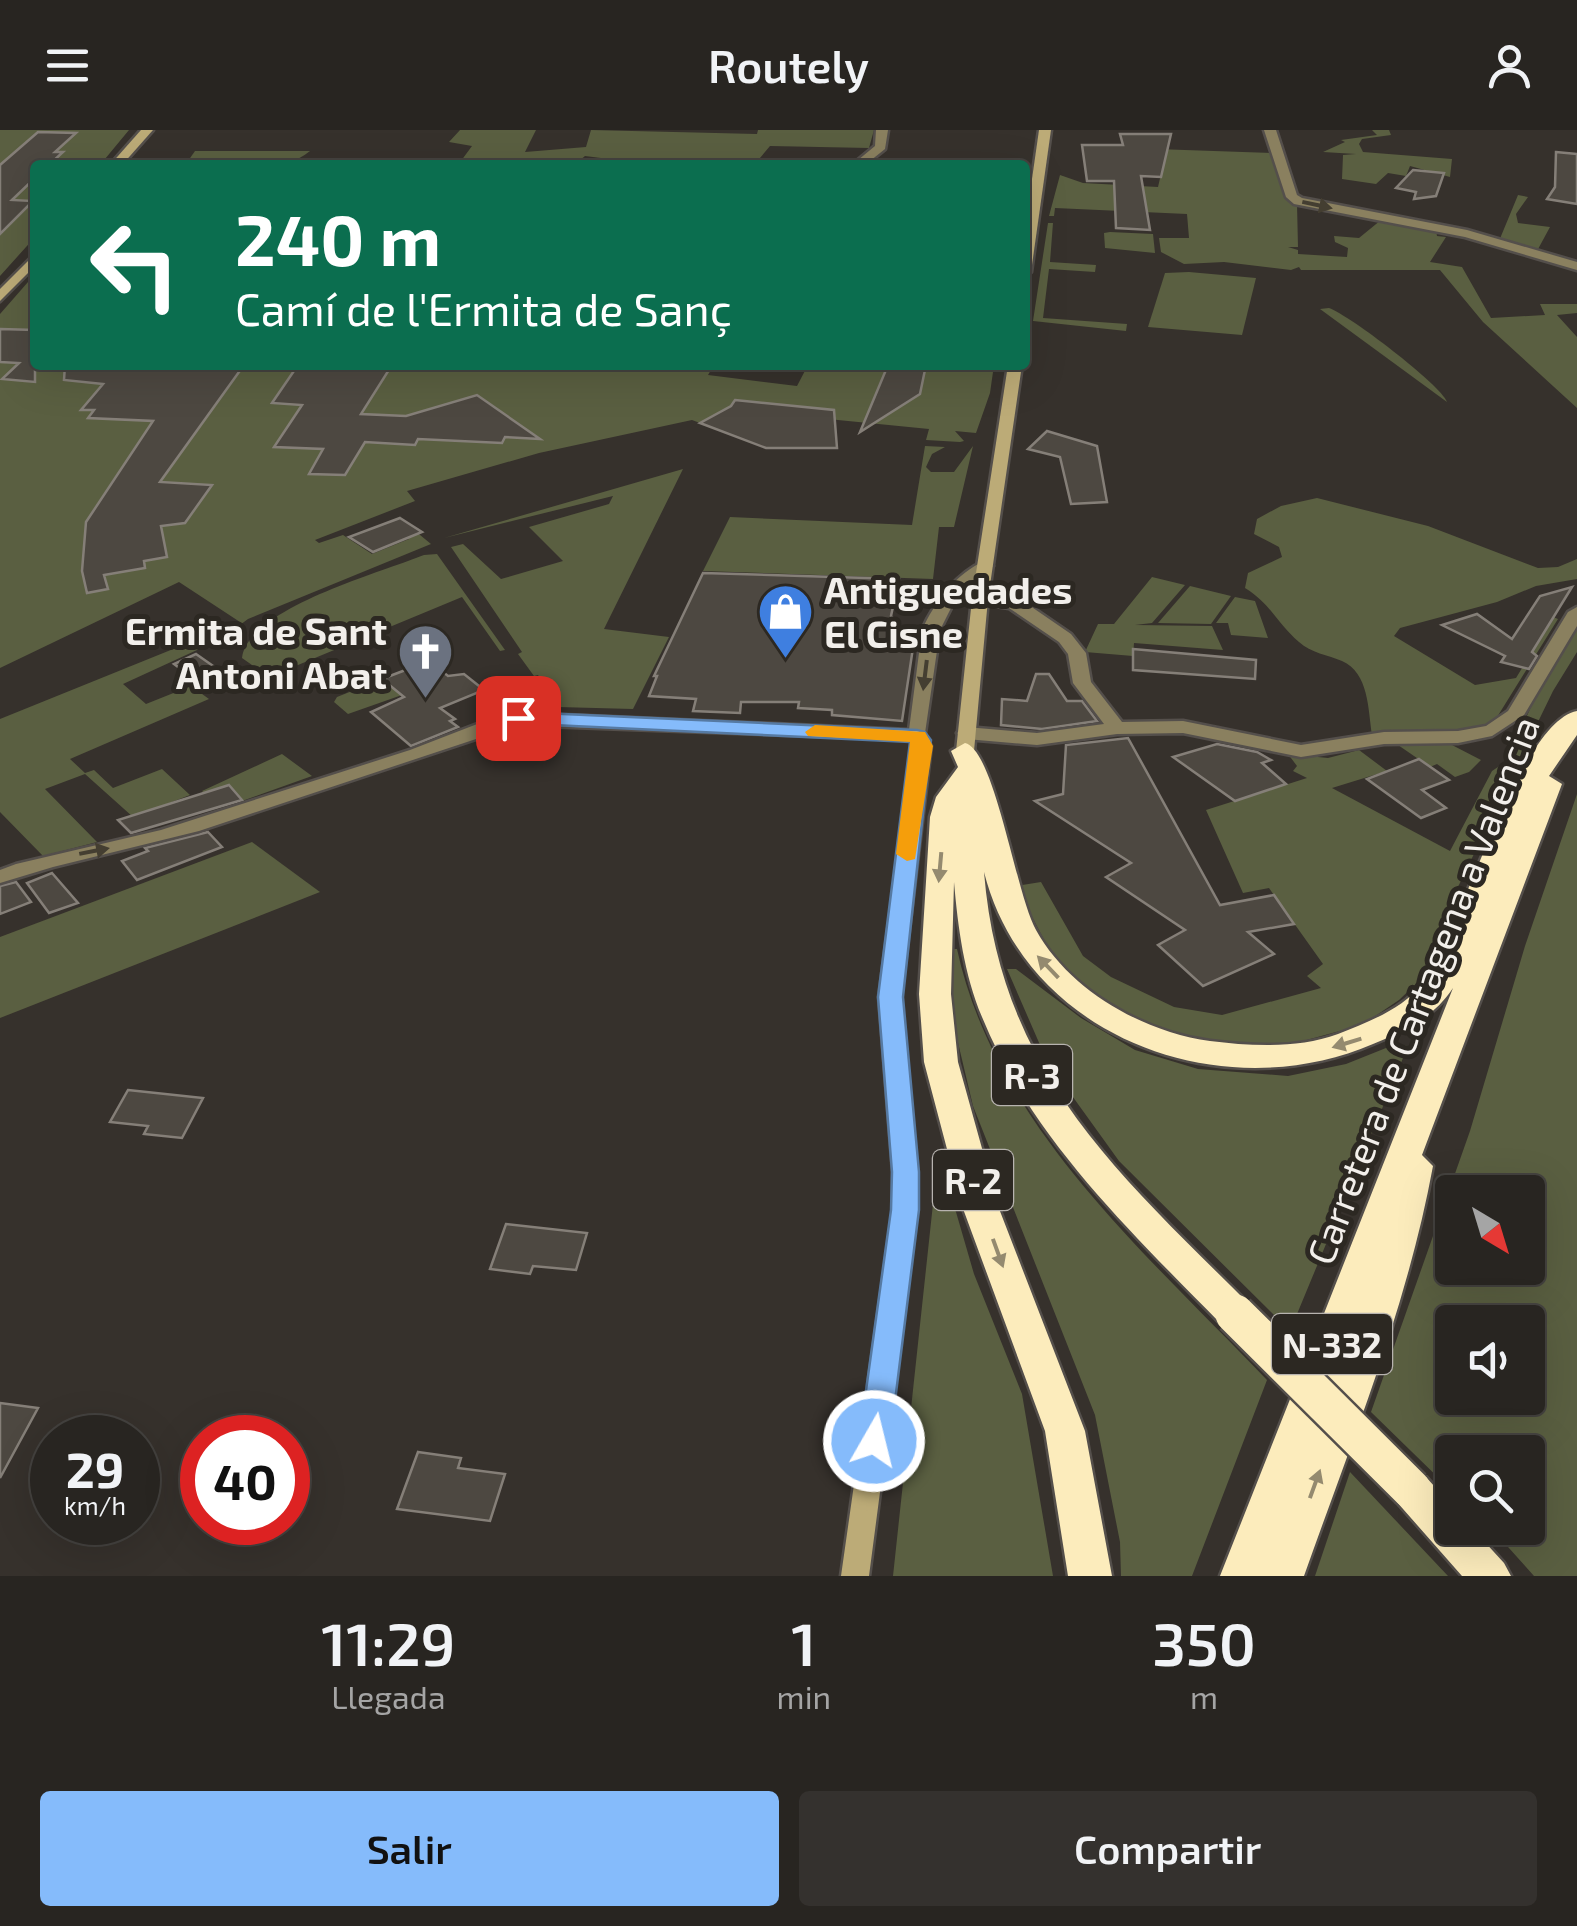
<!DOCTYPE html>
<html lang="es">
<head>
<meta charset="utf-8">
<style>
	:root { --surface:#282521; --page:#34312e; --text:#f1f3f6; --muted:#a5a5a5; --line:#44423f; --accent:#85bbfb }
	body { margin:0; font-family:"Exo 2",sans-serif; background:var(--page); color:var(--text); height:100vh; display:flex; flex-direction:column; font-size:38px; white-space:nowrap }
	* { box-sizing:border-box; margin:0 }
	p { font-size:32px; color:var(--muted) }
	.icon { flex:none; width:55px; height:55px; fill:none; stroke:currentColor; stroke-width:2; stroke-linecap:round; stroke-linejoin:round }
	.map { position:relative; height:1446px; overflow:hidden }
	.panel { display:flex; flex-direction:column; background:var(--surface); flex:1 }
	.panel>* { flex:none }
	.hud { position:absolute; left:30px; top:30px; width:1000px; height:210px; border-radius:10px; box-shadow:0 10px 40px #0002,0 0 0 2px var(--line); background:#0b6e4f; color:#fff; overflow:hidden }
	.needle { width:65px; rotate:142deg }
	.tools { position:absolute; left:1435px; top:1045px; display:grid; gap:20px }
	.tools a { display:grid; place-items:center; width:110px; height:110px; border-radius:10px; background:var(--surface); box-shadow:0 10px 40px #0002,0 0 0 2px var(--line); font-size:50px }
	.speed { position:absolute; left:30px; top:1285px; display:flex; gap:20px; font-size:50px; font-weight:700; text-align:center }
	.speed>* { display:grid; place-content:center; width:130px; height:130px; border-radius:50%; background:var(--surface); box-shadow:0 10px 40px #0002,0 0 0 2px var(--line); line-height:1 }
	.speed small { font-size:25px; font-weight:400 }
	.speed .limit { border:15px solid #d22; background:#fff; color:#111 }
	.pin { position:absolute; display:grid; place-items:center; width:85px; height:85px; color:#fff; margin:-42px; border-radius:20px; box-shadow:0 5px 15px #0006 }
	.me { position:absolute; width:110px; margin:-55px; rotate:8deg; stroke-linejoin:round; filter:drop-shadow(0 0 8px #0008) }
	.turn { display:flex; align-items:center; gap:35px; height:210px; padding:0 40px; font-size:45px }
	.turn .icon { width:130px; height:130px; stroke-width:2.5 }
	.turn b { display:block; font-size:70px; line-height:85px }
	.eta { display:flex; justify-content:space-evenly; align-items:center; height:170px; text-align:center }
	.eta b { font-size:60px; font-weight:600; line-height:70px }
	.primary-button { display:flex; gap:20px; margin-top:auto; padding:20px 40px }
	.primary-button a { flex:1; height:115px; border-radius:10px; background:var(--accent); color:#111; font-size:40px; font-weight:600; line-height:115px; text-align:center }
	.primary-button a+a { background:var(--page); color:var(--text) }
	header { display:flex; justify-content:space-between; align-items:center; height:130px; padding:0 40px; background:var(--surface); font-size:45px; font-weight:600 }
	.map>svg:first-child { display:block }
</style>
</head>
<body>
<header><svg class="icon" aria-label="menu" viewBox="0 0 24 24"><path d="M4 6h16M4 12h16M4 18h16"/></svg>Routely<svg class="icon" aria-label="person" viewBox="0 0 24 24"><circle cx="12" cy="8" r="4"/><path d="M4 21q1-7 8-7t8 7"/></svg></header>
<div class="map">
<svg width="1577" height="1446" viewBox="0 0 1577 1446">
	<rect width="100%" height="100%" fill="#36312c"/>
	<g fill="#5a5f41" fill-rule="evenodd">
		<polygon points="0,0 129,0 100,35 35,35 35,107 0,146"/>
		<path d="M460,0H536L525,22L586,17L591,0L757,4L758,0H874L869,18L770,16L754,35H656L585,26C569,43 484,35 458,35L472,16L449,12Z"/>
		<polygon points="1372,0 1389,0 1391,5 1362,9 1359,14 1363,22 1452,29 1450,47 1410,36 1406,46 1388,43 1376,54 1342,49 1343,25 1356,24 1323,22 1345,12 1341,10 1377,5"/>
		<polygon points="1156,19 1272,23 1283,62 1297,74 1298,117 1288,117 1298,120 1298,124 1347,127 1348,118 1335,112 1334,106 1359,108 1381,90 1436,100 1437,106 1446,107 1430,132 1462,137 1491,188 1545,185 1540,174 1577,174 1577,183 1557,185 1577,207 1577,278 1483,192 1440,140 1301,140 1299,137 1291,140 1224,132 1184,134 1161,122 1159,108 1189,108 1187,84 1055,78 1054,86 1049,86 1060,45 1083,53 1158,57 1161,44"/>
		<path d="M195,21H310C282,45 224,37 188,31Z"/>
		<polygon points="1518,65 1528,67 1516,84 1518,93 1550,97 1537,121 1499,111"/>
		<polygon points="1048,93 1053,93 1050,132 1096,135 1095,142 1049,139 1043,188 1127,194 1126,201 1033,191"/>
		<polygon points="1110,102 1153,104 1155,123 1105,118 1104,103"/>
		<polygon points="1189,142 1256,148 1242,205 1148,197 1165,143"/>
		<polygon points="35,144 35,235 714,235 708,245 797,256 808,235 994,235 990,263 976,303 955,301 964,311 960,312 926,310 929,299 726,279 700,293 692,290 539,323 407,361 415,371 315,410 319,413 343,405 372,424 409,409 403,404 414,400 431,414 248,489 221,509 123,554 146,574 191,556 209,569 70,629 85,643 94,640 113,658 162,639 190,665 133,687 85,644 45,659 97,712 43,726 0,682 0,589 240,492 179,452 0,538 0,184"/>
		<path d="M1329,178C1349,185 1440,254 1447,272L1320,179Z"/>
		<polygon points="925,316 945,317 932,324 926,337 931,342 954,342 973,316 954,397 939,397 933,449 703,441 730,387 912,395"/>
		<polygon points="683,339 604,499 669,507 633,579 558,577 538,545 534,546 518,524 522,522 451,417 463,414 501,449 563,431 529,397 609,374 613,366 444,408"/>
		<path d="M1317,368L1428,396L1538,438L1558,437L1577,429V449L1536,456L1497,472L1400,498L1394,506L1475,555L1516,548L1553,487L1558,489L1494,592L1455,602L1372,605C1368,579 1369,543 1342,531C1328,525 1311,523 1299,512C1277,493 1271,474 1245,458L1248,443L1282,427L1279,417L1254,404L1257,389L1281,376Z"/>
		<path d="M437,424L505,520L500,521L462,467L245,557L234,558L230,549L252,535L242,528C247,479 382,442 424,425Z"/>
		<polygon points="1152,447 1185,455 1152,493 1135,495 1212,496 1223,520 1134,513 1133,526 1085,522 1098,494 1114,494"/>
		<polygon points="1190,456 1231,466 1211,494 1158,493"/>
		<polygon points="1235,467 1255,471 1268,508 1231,505 1228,493 1216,493"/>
		<polygon points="1577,495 1577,522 1553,561 1457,759 1420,850 1399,870 1362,895 1288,915 1221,913 1171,904 1126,884 1078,853 1054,829 1016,756 1041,752 1083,826 1111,847 1174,877 1222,885 1321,858 1307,846 1323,834 1269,758 1243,763 1206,680 1307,648 1293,641 1297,636 1288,624 1328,628 1359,620 1387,641 1332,658 1450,721 1492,641 1507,631 1537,563"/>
		<polygon points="382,549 402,565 348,584 334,572 337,567"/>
		<polygon points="1398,615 1452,615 1481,630 1469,642 1455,647 1437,634 1430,637"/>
		<polygon points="282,624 312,646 242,671 229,655 205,664 202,661"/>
		<path d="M1577,664V1446H1534L1491,1398H1528V1322H1452V1361L1371,1282L1470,1001L1525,816ZM1528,1062V1138H1452V1062ZM1528,1192V1268H1452V1192Z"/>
		<polygon points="252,712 320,762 0,888 0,807"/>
		<path d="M949,819H957C995,995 1148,1125 1267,1250L1192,1446H1121L1120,1412L1095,1285L973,976L955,900Z"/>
		<polygon points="1007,839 1016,839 1081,888 1135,920 1198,939 1288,946 1346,934 1396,914 1408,916 1290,1201 1119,1031 1047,931"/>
		<polygon points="936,1046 956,1082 974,1144 1022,1264 1053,1446 893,1446"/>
		<polygon points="1350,1342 1448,1446 1315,1446"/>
	</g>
	<g fill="#4d4841" stroke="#857f78" stroke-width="2.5">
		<polygon points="38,2 76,3 55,22 63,22 49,35 35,35 35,48 12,70 33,71 0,104 0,35"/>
		<polygon points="1120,4 1171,4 1161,47 1141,46 1150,100 1116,98 1114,51 1087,51 1082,15 1123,15"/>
		<polygon points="1556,22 1577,24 1577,74 1547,69 1555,57"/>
		<polygon points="1413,40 1444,43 1436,66 1414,69 1416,62 1396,58"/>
		<polygon points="0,199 35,200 35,252 2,249 19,233 0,232"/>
		<polygon points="65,235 244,235 160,352 212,355 185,393 161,396 167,427 144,431 145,438 104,445 108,459 87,463 82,441 86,392 153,291 88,288 94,280 81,280 103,254 64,250"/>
		<polygon points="298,235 392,235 361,284 406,286 477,265 540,309 505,307 502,313 418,309 415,315 365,312 345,345 309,344 323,319 274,317 302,275 272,273"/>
		<polygon points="888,235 926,235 920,264 860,302"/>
		<polygon points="735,270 834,280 837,318 766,318 700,293 731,276"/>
		<polygon points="1047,301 1097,316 1107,372 1071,374 1060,327 1028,319"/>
		<polygon points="400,388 422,402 373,422 349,407"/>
		<polygon points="703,443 899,449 891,486 914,511 902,591 832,585 832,580 798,578 799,572 741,572 740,583 693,581 696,569 649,566 657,546 654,546"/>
		<polygon points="1572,457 1532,522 1537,526 1529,539 1501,532 1505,526 1442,495 1477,484 1512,509 1540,466"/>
		<polygon points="1133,519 1256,530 1255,549 1133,540"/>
		<polygon points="196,524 216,538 193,548 174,534"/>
		<polygon points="429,531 448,546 464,544 484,560 440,578 455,589 450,591 458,597 411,616 371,582 404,567 382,549"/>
		<polygon points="1036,544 1049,544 1067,571 1082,571 1097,591 1042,599 1001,595 1002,569 1027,571"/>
		<polygon points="1128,608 1220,775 1274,765 1294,794 1248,802 1274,824 1203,856 1158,815 1185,800 1106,747 1131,733 1035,671 1063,664 1066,615"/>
		<polygon points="1217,614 1257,622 1271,630 1262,633 1286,654 1235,671 1173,627"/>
		<polygon points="1419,629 1449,650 1422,660 1446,678 1421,688 1367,649"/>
		<polygon points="229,655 242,670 131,703 118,690"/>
		<polygon points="208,702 222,717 137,750 122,731 148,721 145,718"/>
		<polygon points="52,743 78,773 49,783 27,753"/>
		<polygon points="16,752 31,772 0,784 0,756"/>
		<polygon points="128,960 203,968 182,1008 144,1004 148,996 110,992"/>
		<polygon points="506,1094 587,1103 576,1140 533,1136 530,1144 490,1139"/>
		<polygon points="0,1273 38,1278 0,1348"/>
		<polygon points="418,1322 461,1328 458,1338 505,1344 490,1391 397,1379"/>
	</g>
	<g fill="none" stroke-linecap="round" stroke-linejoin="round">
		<defs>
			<g id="street">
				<polygon points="876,0 888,0 885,19 865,35 852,35 875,16"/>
				<polygon points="1264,0 1276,0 1297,65 1302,68 1467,100 1577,132 1577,140 1465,107 1294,74 1286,67"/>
				<path d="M985,431L993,436L952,476L940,500L924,610L518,595L199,701L53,737L0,753V740L16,734L161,700L410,620L485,591L518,583L909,600L922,500C934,473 957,442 985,431Z"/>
				<polygon points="980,464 1020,469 1071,504 1086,523 1091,552 1122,592 1183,591 1301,615 1384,602 1458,601 1486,596 1508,581 1568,482 1577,477 1577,496 1524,585 1492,606 1458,613 1384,614 1301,627 1183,603 1117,604 1037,615 966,609 957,603 966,597 1037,603 1104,594 1073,553 1068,524 1059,512 1009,478 974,473 972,469"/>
			</g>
			<g id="secondary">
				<polygon points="141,0 153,0 122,35 110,35"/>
				<polygon points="1039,0 1051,0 1031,142 1025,146 1025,98"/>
				<polygon points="35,124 35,136 0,171 0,159"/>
				<polygon points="1008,235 1022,235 988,469 974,621 965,627 956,621 972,469"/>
				<polygon points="917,600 924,602 931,616 901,867 917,1042 917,1080 869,1446 841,1446 893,1080 893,1042 879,867 913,616 908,606"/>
			</g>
			<g id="highway">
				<path d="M1577,581V605L1549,646L1562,654L1422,1025L1433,1036C1407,1178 1352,1310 1304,1446H1220L1453,858C1434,887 1405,901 1373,914C1222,979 1026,908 984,742C1000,941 1116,1041 1249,1174L1254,1184L1249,1194L1235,1199L1221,1194C1132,1103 1031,1008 982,887C964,844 958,798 954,752L951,864L958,932L998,1076L1085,1301L1112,1446H1068L1045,1301L962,1076L924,932L919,864L930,687L936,667L958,637L951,621L965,613C995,620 1016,765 1036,800C1069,860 1143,902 1210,911C1251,916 1297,919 1338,904C1366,893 1403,879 1422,854C1460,806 1518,592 1577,581Z"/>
				<polygon points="1411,1342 1426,1347 1452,1376 1452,1398 1472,1398 1504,1433 1511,1446 1462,1446 1396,1371 1390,1359 1396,1347"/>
			</g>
		</defs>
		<use href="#street" stroke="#544f4b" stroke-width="5"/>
		<use href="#secondary" stroke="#544f4b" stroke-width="5"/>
		<use href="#highway" stroke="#544f4b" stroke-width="5"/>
		<use href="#street" fill="#8a805f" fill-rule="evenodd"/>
		<use href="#secondary" fill="#bcab77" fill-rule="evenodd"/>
		<use href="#highway" fill="#fcecbc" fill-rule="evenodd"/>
		<defs>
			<polyline id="highway-bridge" points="1235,1184 1411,1359"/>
		</defs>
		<use href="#highway-bridge" stroke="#544f4b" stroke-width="44" stroke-linecap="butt"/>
		<use href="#highway-bridge" stroke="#fcecbc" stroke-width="39"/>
	</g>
	<defs><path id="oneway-solid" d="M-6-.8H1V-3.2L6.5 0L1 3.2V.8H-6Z" transform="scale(2.5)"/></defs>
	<g fill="#443e31">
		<use href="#oneway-solid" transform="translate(1317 75) rotate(12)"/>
		<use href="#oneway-solid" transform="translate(925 545) rotate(97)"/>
		<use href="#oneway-solid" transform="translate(94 721) rotate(-11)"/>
	</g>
	<g fill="#948a6f">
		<use href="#oneway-solid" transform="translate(940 737) rotate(95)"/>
		<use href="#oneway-solid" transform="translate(1048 837) rotate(-134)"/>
		<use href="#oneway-solid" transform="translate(1347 913) rotate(163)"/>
		<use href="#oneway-solid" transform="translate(998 1123) rotate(70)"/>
		<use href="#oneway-solid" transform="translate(1315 1354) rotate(-70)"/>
	</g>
	<polygon fill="#85bbfb" stroke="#567aa3" stroke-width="2.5" points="518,582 917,600 925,602 931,610 903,867 919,1042 919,1080 890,1311 885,1320 874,1324 863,1320 859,1311 891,1080 892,1042 878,867 910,612 510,593 507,588"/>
	<polygon fill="#f59e0b" points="815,595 925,602 933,616 915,729 907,731 896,724 910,612 808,606 805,602"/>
	<defs>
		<symbol id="shop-pin" viewBox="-11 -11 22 30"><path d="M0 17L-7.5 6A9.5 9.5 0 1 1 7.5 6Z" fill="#3f7fe0" stroke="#2c2822"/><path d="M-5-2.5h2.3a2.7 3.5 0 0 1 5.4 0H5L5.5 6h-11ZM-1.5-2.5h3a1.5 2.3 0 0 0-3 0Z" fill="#fff"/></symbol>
		<symbol id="church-pin" viewBox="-11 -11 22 30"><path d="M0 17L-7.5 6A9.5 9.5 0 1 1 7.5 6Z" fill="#6b7280" stroke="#2c2822"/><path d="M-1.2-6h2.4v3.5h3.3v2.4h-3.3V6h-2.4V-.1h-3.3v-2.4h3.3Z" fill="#fff"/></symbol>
	</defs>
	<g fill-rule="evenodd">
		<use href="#shop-pin" x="754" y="450" width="63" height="86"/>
		<use href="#church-pin" x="394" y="490" width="63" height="86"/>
	</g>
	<g text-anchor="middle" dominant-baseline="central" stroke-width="10" stroke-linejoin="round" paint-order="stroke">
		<g fill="#2c2822" stroke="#b7b3af" stroke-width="2.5">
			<rect x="992" y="915" width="80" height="60" rx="8"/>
			<rect x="933" y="1020" width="80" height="60" rx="8"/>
			<rect x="1272" y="1184" width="120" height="60" rx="8"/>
		</g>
		<g font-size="35" font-weight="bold" fill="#f2efeb">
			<text x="1032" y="945">R-3</text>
			<text x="973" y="1050">R-2</text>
			<text x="1332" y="1214">N-332</text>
		</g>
		<g font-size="38" font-weight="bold" fill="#f2efeb" stroke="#2c2822" text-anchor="start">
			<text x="824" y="459">Antiguedades<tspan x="824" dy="44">El Cisne</tspan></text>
			<text x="387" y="500" text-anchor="end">Ermita de Sant<tspan x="387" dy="44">Antoni Abat</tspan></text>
		</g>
		<g font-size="38" fill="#f2efeb" stroke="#2c2822">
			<text transform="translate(1422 860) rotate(-69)">Carretera de Cartagena a Valencia</text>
		</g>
	</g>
</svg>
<div class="tools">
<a><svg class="needle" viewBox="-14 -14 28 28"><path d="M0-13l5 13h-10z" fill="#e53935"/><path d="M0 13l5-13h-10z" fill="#a5a5a5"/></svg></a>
<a><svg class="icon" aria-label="sound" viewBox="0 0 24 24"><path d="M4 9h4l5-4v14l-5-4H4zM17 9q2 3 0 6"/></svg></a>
<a><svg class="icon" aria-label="search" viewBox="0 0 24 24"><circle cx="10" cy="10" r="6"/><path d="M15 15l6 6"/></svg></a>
</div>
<div class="speed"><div>29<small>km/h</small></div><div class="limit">40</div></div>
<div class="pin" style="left:518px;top:588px;background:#d93025"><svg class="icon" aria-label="arrive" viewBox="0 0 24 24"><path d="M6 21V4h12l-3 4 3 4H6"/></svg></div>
<svg class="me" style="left:874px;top:1311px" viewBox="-20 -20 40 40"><circle r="17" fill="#85bbfb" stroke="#fff" stroke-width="3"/><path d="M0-11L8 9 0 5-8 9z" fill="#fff"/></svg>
<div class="hud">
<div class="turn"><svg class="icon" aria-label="left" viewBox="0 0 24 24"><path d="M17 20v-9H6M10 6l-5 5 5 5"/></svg><div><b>240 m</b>Camí de l'Ermita de Sanç</div></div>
</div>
</div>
<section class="panel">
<div class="eta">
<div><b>11:29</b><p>Llegada</p></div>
<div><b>1</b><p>min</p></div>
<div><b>350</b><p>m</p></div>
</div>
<div class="primary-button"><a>Salir</a><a>Compartir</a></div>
</section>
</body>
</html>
